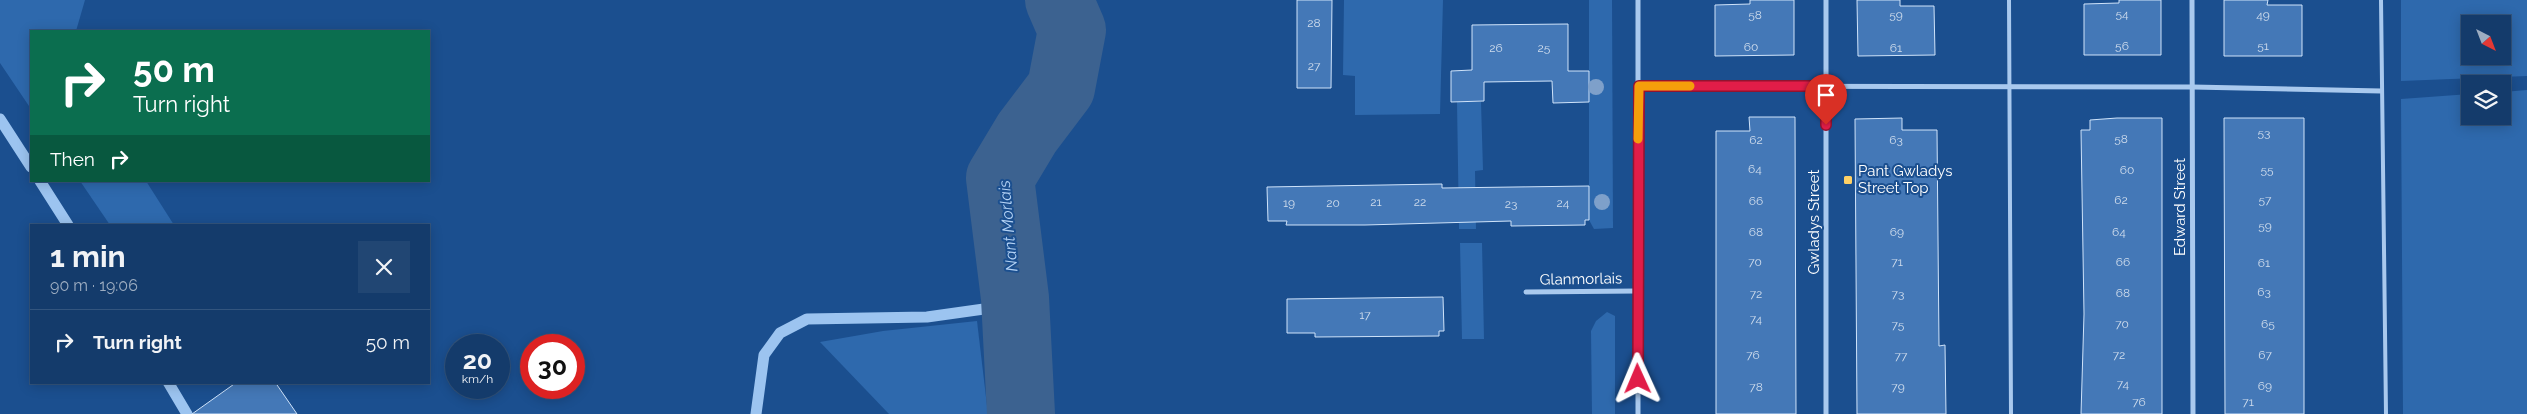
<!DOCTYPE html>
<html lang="en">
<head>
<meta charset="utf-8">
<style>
	:root { --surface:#143b6b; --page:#214673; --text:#f1f3f6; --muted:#9dadc1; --line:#33557e }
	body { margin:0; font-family:Raleway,sans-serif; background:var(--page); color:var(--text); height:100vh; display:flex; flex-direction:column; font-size:19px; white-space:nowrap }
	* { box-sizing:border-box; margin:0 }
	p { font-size:16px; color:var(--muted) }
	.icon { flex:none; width:28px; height:28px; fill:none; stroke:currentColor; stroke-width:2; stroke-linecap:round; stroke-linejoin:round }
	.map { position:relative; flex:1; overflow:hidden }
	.side { position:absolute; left:30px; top:224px; width:400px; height:160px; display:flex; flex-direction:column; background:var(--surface); border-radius:0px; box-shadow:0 2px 12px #0003,0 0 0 1px var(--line) }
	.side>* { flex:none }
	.guide { position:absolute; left:30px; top:30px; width:400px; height:152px; border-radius:0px; box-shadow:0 2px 12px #0003,0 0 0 1px var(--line); background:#0b6e4f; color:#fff; overflow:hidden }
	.needle { width:32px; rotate:138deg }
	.controls { position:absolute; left:2461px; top:15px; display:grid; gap:10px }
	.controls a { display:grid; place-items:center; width:50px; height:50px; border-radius:0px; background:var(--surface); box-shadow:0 2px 12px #0003,0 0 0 1px var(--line); font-size:25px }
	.speed { position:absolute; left:445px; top:334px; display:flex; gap:10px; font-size:25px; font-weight:700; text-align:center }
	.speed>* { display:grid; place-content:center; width:65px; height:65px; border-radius:50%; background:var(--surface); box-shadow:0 2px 12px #0003,0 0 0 1px var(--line); line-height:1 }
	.speed small { font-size:12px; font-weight:400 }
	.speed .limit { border:8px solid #d22; background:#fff; color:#111 }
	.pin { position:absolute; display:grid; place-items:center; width:42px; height:42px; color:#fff; margin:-51px -21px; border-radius:50% 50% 50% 0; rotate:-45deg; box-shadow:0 0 5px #0007 }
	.pin .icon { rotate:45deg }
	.me { position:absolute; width:55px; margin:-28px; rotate:359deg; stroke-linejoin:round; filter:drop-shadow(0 0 4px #0008) }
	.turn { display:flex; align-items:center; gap:18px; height:105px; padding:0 20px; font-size:22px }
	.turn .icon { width:65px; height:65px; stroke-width:2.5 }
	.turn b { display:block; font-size:35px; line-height:42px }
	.then { display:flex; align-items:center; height:48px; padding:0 20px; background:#0003; gap:10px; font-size:19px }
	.round { display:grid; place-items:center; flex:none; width:52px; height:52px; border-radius:0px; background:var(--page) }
	.overview { display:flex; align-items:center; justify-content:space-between; height:85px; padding:0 20px }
	h1 { font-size:30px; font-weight:700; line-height:38px }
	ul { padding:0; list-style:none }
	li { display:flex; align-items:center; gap:15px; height:65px; padding:0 20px; border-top:1px solid var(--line) }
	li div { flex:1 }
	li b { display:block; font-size:19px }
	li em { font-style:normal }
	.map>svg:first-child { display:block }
</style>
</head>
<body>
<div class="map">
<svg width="2527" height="414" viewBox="0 0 2527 414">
	<rect width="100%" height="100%" fill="#1b4f8f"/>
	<g fill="#2e69ad" fill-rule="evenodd">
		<polygon points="0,0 85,0 76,31 31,31 31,109 0,63"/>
		<polygon points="1344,0 1443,0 1440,114 1355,115 1355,76 1343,75"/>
		<polygon points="1589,0 1612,0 1613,228 1594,229 1589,220"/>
		<path d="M2401,0H2527V76L2401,81ZM2470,24H2502V56H2470Z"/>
		<polygon points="2527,90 2527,414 2403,414 2401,99 2470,94 2470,116 2502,116 2503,92"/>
		<polygon points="1457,102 1481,102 1483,170 1475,171 1476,229 1459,229"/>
		<polygon points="80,181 146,181 174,225 110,225"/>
		<polygon points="1460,243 1482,243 1484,339 1462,339"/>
		<polygon points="1607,312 1615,316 1615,414 1592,414 1591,331 1596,321"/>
		<polygon points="977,321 988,414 889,414 820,342 883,331"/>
	</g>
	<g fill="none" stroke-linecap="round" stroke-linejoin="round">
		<g stroke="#9cc4f0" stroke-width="11">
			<polyline points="0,119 31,167"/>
			<polyline points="40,181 68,225"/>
			<polyline points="168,382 187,414"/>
			<polyline points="756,414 764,355 780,333 807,319 927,317 991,308 1015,298"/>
		</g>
		<polyline stroke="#3c6290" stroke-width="68" points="1021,414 1015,298 1000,178 1027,133 1061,88 1072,30 1059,0"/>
	</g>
	<g fill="#4478b7" stroke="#cfe3fa">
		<polygon points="1297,0 1332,0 1331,88 1297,88"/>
		<polygon points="1750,0 1794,0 1794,55 1715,56 1715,5 1750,4"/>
		<polygon points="1857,0 1900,0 1900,6 1934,6 1935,55 1858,56"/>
		<polygon points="2119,0 2161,0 2161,55 2084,55 2084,4 2119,3"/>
		<polygon points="2224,0 2268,0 2267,5 2302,5 2302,56 2224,56"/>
		<polygon points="1568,24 1568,71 1589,71 1589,102 1553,103 1552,81 1484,82 1484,101 1451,102 1451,71 1472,70 1472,25"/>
		<polygon points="1749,117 1795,117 1796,414 1716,414 1716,131 1750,131"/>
		<polygon points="1902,118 1902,130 1937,130 1939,346 1945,345 1946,414 1857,414 1855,119"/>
		<polygon points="2117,118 2162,118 2162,414 2081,414 2084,314 2081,130 2090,130 2090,120"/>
		<polygon points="2224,118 2304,118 2304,414 2225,414"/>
		<polygon points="1442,184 1442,188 1589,186 1589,220 1585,220 1585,225 1511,226 1511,221 1365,225 1286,225 1287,221 1268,221 1267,187"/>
		<polygon points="1443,297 1444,331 1439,331 1439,336 1315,337 1315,333 1287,333 1287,299"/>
		<polygon points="237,382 275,382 297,414 192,414"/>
	</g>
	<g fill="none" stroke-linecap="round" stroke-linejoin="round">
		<g stroke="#a9c9ee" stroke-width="4">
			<polyline points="2009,0 2011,414"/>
			<polyline points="2381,0 2386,414"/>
		</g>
		<g stroke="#a9c9ee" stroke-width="5">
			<polyline points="1638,0 1638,414"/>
			<polyline points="2192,0 2193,414"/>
			<polyline points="1639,86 2193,87 2381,91"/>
			<polyline points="1526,292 1637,291"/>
			<polyline points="1826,414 1826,0"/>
		</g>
	</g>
	<g fill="#7ea0ca">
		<circle cx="1596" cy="87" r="8"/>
		<circle cx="1602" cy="202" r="8"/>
	</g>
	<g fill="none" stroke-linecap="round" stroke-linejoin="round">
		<defs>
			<polyline id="route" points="1638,379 1639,86 1826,86 1826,125"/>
		</defs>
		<use href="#route" stroke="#92132f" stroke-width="12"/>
		<use href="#route" stroke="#e11d48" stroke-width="9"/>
		<polyline stroke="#f59e0b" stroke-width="9" points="1638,139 1639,86 1690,86"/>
	</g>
	<rect fill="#ffd166" stroke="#1b4f8f" stroke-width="2" x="1843" y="175" width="10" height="10" rx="2.5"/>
	<g text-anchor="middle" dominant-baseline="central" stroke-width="4" stroke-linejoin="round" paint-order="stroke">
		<g font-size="12" fill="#d0dded">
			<text x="2122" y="14">54</text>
			<text x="1755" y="15">58</text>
			<text x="1896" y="15">59</text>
			<text x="2263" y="15">49</text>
			<text x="1314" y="23">28</text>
			<text x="2122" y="46">56</text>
			<text x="2263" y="46">51</text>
			<text x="1751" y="47">60</text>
			<text x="1496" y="48">26</text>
			<text x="1544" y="48">25</text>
			<text x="1896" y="48">61</text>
			<text x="1314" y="66">27</text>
			<text x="2264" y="133">53</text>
			<text x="2121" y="139">58</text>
			<text x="1756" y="140">62</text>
			<text x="1896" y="140">63</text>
			<text x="1755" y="169">64</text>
			<text x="2127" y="170">60</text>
			<text x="2267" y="170">55</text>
			<text x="2121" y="200">62</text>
			<text x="2265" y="200">57</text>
			<text x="1756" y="201">66</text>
			<text x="1376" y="202">21</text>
			<text x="1420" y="202">22</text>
			<text x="1289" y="203">19</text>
			<text x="1333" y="203">20</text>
			<text x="1563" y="203">24</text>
			<text x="1511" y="204">23</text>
			<text x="2265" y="226">59</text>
			<text x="1756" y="232">68</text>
			<text x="1897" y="232">69</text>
			<text x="2119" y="232">64</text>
			<text x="1755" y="262">70</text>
			<text x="1897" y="262">71</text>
			<text x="2123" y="262">66</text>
			<text x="2264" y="263">61</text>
			<text x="2264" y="292">63</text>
			<text x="2123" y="293">68</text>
			<text x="1756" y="294">72</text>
			<text x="1898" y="294">73</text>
			<text x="1365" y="315">17</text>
			<text x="1756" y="319">74</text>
			<text x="2122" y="324">70</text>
			<text x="2268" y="324">65</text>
			<text x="1898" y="325">75</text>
			<text x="1753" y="355">76</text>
			<text x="2119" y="355">72</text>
			<text x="2265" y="355">67</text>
			<text x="1901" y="356">77</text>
			<text x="2123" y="384">74</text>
			<text x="2265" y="386">69</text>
			<text x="1756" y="387">78</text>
			<text x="1898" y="387">79</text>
			<text x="2139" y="402">76</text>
			<text x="2248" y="402">71</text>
		</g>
		<g font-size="15" fill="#fff" stroke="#1b4f8f" text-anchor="start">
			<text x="1858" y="171">Pant Gwladys<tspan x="1858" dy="17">Street Top</tspan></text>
		</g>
		<g font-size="15" fill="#fff" stroke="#1b4f8f">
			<text transform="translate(2180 207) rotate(-90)">Edward Street</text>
			<text transform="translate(1814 222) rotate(-90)">Gwladys Street</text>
			<text transform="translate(1581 279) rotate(-1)">Glanmorlais</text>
		</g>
		<g font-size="16" font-style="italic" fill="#b5d3f5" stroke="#1b4f8f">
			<text transform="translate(1008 226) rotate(-95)">Nant Morlais</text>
		</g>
	</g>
</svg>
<div class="controls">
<a><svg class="needle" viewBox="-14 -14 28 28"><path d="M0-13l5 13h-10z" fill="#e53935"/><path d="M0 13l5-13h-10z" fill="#9dadc1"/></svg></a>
<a><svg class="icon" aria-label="layers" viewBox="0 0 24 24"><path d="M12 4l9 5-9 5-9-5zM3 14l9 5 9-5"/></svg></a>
</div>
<div class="speed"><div>20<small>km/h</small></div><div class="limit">30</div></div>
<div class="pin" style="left:1826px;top:125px;background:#d93025"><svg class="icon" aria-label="arrive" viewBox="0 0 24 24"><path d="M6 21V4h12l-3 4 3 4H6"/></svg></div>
<svg class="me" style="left:1638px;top:379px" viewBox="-20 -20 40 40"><path d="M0-17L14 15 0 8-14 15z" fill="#e11d48" stroke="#fff" stroke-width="4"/></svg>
<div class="guide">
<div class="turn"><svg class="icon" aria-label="right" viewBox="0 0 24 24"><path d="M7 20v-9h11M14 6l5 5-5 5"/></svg><div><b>50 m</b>Turn right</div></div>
<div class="then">Then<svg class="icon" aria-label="right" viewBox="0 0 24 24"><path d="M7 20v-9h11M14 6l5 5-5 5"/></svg></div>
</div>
<section class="side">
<div class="overview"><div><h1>1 min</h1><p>90 m · 19:06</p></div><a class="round"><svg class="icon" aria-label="close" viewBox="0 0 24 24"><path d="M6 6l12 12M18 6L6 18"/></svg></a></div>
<ul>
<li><svg class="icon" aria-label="right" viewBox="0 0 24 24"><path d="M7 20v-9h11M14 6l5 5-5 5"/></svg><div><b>Turn right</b></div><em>50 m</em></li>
</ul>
</section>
</div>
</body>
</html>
